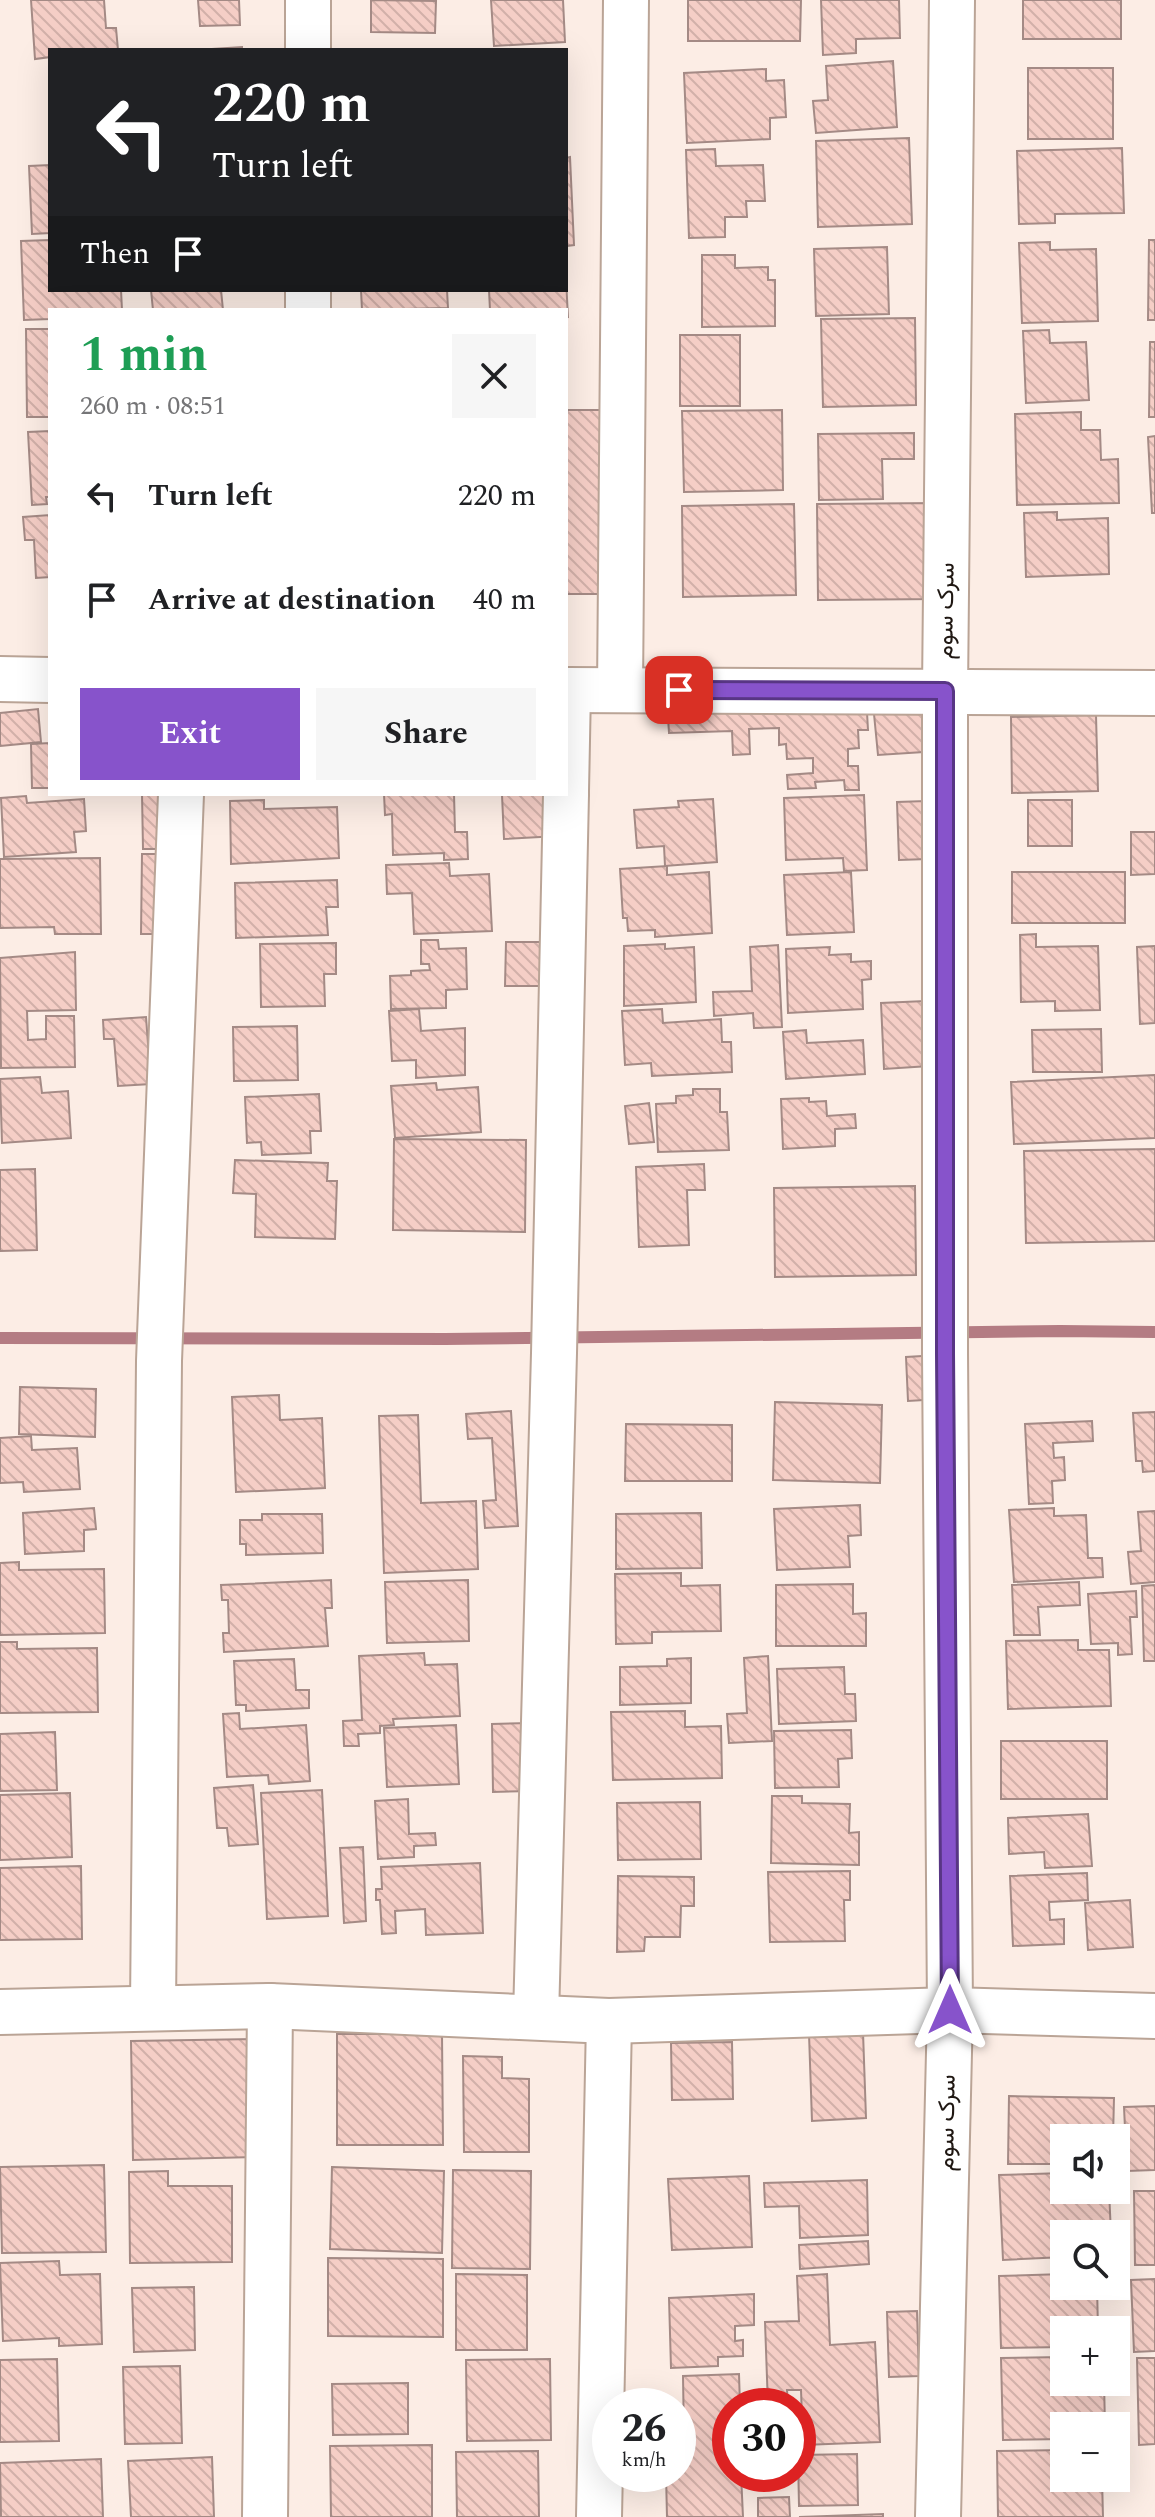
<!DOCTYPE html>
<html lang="en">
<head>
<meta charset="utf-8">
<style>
	:root { --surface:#fff; --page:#f6f6f6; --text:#202124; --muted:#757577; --accent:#8753cb }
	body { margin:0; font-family:Spectral,Vazirmatn,serif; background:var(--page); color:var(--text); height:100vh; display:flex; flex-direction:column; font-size:30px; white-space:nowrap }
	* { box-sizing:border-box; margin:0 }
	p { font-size:26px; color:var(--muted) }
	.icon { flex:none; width:44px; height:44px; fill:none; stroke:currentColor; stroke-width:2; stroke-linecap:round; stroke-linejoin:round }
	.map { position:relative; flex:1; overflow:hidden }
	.drawer { position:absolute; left:48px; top:308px; width:520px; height:488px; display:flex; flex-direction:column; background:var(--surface); border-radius:0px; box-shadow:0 8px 32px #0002 }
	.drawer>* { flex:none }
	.guide { position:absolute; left:48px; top:48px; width:520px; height:244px; border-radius:0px; box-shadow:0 8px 32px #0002; background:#202124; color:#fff; overflow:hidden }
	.tools { position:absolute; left:1050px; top:2124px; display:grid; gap:16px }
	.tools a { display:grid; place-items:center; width:80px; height:80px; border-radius:0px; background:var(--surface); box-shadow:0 8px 32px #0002; font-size:40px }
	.speed { position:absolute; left:592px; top:2388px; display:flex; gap:16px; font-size:40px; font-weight:700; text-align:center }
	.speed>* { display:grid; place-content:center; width:104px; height:104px; border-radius:50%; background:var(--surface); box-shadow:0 8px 32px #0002; line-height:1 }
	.speed small { font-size:20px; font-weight:400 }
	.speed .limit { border:12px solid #d22; background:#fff; color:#111 }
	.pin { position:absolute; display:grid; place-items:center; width:68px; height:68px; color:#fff; margin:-34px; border-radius:16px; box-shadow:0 4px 12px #0006 }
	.me { position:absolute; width:88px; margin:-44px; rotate:0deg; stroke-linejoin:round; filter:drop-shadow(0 0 6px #0008) }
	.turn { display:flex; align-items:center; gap:28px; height:168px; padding:0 32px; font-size:36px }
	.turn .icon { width:104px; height:104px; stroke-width:2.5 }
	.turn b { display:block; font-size:56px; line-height:68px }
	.then { display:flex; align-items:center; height:76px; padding:0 32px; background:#0003; gap:16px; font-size:30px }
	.round { display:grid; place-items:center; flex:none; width:84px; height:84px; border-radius:0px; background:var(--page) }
	.summary { display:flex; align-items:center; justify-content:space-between; height:136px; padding:0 32px }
	h1 { font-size:48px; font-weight:700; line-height:60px; color:#1e9e55 }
	.primary-button { display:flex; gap:16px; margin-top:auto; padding:16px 32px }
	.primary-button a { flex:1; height:92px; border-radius:0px; background:var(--accent); color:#fff; font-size:32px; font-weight:700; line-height:92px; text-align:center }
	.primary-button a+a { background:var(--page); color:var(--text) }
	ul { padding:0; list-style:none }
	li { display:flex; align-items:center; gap:24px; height:104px; padding:0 32px }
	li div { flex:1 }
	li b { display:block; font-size:30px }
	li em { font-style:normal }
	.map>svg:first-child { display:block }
</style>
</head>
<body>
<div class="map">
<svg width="1155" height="2517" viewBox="0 0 1155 2517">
	<defs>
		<pattern id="building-back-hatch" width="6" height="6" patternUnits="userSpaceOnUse" patternTransform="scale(2)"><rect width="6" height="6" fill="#f5cec6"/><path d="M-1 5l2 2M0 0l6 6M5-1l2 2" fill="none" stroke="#d2b0a9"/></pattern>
	</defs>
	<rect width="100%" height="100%" fill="#fcede5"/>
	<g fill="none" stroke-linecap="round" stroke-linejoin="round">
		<polyline stroke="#b47c83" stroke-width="12" points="0,1338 445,1339 1060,1331 1155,1332"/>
	</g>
	<g fill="url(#building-back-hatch)" stroke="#a48a85" stroke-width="2">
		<polygon points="31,0 104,0 106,28 116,28 118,50 50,50 50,57 35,59"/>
		<polygon points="198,0 239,0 240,25 200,26"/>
		<polygon points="371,0 436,1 435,33 371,32"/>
		<polygon points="491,0 563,0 565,42 494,46"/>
		<polygon points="688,0 801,0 800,41 688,41"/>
		<polygon points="821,0 899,0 900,38 856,39 856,53 823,55"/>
		<rect x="1023" y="0" width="98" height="39"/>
		<polygon points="242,47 242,50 196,50"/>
		<polygon points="893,61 897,127 816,133 813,101 828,100 826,66"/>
		<rect x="1028" y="68" width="85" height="71"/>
		<polygon points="766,69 766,81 784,80 786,117 770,118 770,139 687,143 684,73"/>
		<polygon points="909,138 912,224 818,227 816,141"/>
		<polygon points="1122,148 1124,213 1055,214 1055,223 1019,224 1017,151"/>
		<polygon points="715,149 716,166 763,165 765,201 746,201 747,217 725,217 725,237 689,238 686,150"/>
		<polygon points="570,157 574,245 566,246 566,158"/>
		<polygon points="50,165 50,233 32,234 29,166"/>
		<polygon points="50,240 50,290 121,290 122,310 50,310 50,319 24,320 21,241"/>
		<polygon points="1149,240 1155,240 1155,320 1148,320"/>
		<polygon points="1050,242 1050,250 1096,249 1098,321 1022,323 1019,243"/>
		<polygon points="887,247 889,314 816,316 814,249"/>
		<polygon points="702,255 735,255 735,268 768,267 768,280 775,280 775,326 702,327"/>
		<polygon points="566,278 568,318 566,310 490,310 489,290 566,290"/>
		<polygon points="151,290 221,290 223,310 153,310"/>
		<polygon points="361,290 447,290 448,308 362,310"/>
		<polygon points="915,318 916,405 823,407 821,319"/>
		<polygon points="26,329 50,329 50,417 27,417"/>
		<polygon points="1049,330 1050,343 1086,342 1089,400 1026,403 1023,331"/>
		<rect x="680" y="335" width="60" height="71"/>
		<polygon points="1150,342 1155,342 1155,417 1149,417"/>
		<rect x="566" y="410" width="38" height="184"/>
		<polygon points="782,410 783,490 684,492 682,411"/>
		<polygon points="1081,412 1081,430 1100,430 1101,460 1118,459 1119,503 1017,505 1015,414"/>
		<polygon points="50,431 50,497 46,497 47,504 32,505 28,432"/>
		<polygon points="914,433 914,459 882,459 883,499 819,500 818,434"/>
		<polygon points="1155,436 1155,513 1152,513 1148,437"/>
		<polygon points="938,503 939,599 818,600 817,504"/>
		<polygon points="794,504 796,595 683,597 682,506"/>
		<polygon points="1057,512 1057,520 1108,518 1109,574 1026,577 1024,513"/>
		<polygon points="50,515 50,577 36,578 34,540 25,540 23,517"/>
		<polygon points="866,695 868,730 858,730 859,748 848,749 848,766 858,766 859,790 845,790 844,780 815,782 816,788 788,789 787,775 813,773 813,758 787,759 786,744 779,745 779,728 749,729 750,754 733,755 732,731 669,733 667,702"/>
		<polygon points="38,709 41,742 0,746 0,713"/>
		<polygon points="935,709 939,751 878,755 874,714"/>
		<polygon points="1096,715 1098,791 1012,793 1011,717"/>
		<polygon points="50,743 50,788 32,788 31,744"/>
		<polygon points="142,794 163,794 164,849 143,849"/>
		<polygon points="384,794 454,794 455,832 467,832 468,859 444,860 444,853 393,855 392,814 385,815"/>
		<polygon points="555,794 558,836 504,839 502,795"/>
		<polygon points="864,795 867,870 844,871 843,858 786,860 784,798"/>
		<polygon points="26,796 27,803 84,799 86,831 74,832 76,852 4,857 1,798"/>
		<polygon points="713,799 717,862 665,866 664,846 637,848 634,810 679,807 678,801"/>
		<polygon points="264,800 264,809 337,807 339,858 231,864 230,801"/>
		<rect x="1028" y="800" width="44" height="46"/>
		<polygon points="926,801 928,859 899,860 897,802"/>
		<polygon points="1131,832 1155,832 1155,874 1131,875"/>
		<polygon points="142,854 162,854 162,934 141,934"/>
		<polygon points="100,858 101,934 55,934 54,927 0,928 0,859"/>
		<polygon points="449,863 450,876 489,874 492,931 414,934 412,893 387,894 386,865"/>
		<polygon points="667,866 667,875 709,872 712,933 655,937 655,930 628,931 627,918 623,918 620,869"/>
		<polygon points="851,872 854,932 787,935 784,875"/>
		<rect x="1012" y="872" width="113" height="51"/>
		<polygon points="337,880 338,907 326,907 328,935 236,938 235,883"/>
		<polygon points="1036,934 1036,947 1098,946 1100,1010 1055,1011 1055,1001 1021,1002 1020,935"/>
		<polygon points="421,940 438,940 439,949 466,948 467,989 446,990 446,1008 391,1009 390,976 411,975 411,971 430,970 429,964 421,964"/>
		<polygon points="506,942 547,942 547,986 505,986"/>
		<polygon points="336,943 336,974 324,974 325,1006 261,1007 260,944"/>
		<polygon points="665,944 665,949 694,947 696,1002 624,1006 624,946"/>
		<polygon points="778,945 782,1027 754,1028 753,1013 714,1016 713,992 752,991 750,947"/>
		<polygon points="1155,946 1155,1023 1140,1024 1137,947"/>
		<polygon points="830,947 829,955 851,954 851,962 871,961 871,979 862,980 863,1009 788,1013 786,949"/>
		<polygon points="75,952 76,1010 27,1011 28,1040 46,1039 46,1016 74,1016 75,1067 1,1068 0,958"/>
		<polygon points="925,1001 929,1066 884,1069 881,1003"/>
		<polygon points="419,1009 421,1031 465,1028 465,1075 416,1078 416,1060 392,1061 389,1011"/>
		<polygon points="662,1009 663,1023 721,1019 722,1042 731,1042 732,1072 652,1076 651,1063 625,1065 622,1011"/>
		<polygon points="146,1017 151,1084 118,1086 114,1039 104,1039 103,1020"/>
		<polygon points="297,1026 298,1080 234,1081 233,1027"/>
		<polygon points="1101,1029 1102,1072 1033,1072 1032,1030"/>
		<polygon points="806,1030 807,1043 863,1040 865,1074 786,1079 783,1032"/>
		<polygon points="1155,1075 1155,1138 1014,1144 1011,1082"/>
		<polygon points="40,1077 42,1093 68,1091 71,1138 2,1143 0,1079"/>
		<polygon points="436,1083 437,1090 478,1087 481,1132 395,1138 391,1086"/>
		<polygon points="693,1089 720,1089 720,1112 727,1112 729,1150 658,1152 656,1104 676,1103 676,1096 693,1095"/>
		<polygon points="319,1094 321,1131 310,1131 311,1153 262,1155 261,1142 247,1143 245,1097"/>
		<polygon points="809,1098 809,1102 826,1101 827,1116 855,1114 856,1128 835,1129 835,1146 783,1149 781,1099"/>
		<polygon points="649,1103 654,1142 629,1144 625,1106"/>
		<polygon points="394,1139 526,1140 525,1232 393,1230"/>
		<polygon points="1155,1149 1155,1241 1026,1243 1024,1151"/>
		<polygon points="235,1160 328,1163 327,1181 337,1181 335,1239 255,1237 256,1194 233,1193"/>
		<polygon points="704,1164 705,1190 687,1190 689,1245 639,1247 636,1167"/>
		<polygon points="35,1169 37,1250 0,1251 0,1170"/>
		<polygon points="915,1186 916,1275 775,1277 774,1188"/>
		<polygon points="939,1355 941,1399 908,1401 906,1357"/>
		<polygon points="20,1387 96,1389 95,1437 19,1434"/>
		<polygon points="279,1395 280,1420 322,1418 325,1488 236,1492 232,1397"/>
		<polygon points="775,1402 882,1405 880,1483 773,1480"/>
		<polygon points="511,1411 518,1526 485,1528 483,1501 496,1500 492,1438 468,1439 466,1414"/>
		<polygon points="1155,1412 1155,1471 1143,1472 1142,1461 1136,1461 1133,1413"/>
		<polygon points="418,1415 421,1503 476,1501 478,1569 384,1573 379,1416"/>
		<polygon points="1092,1421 1093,1441 1053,1443 1054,1458 1064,1457 1065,1480 1052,1481 1053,1503 1029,1504 1025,1424"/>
		<polygon points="626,1424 732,1425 732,1481 625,1481"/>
		<polygon points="31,1436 32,1450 77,1448 80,1489 24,1492 23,1482 0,1483 0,1438"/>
		<polygon points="860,1505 861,1535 848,1536 850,1567 777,1570 774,1509"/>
		<polygon points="94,1508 96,1529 84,1530 84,1551 25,1554 23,1513"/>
		<polygon points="1054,1508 1054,1516 1086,1515 1088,1558 1102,1558 1103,1577 1014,1582 1009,1510"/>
		<polygon points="1155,1511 1155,1582 1131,1584 1128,1552 1141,1551 1138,1512"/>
		<polygon points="701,1513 702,1568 616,1569 616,1514"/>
		<polygon points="262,1514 322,1514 323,1553 246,1555 246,1544 240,1544 240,1520 262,1520"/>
		<polygon points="19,1562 19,1570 104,1569 105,1633 0,1635 0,1563"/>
		<polygon points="681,1573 681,1586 720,1585 721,1631 652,1632 652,1643 616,1644 615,1574"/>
		<polygon points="331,1580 332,1608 325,1608 328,1646 224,1652 223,1633 229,1633 228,1600 222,1600 221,1585"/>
		<polygon points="468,1580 469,1641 387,1643 385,1582"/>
		<polygon points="1079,1582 1080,1605 1038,1607 1040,1635 1014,1635 1012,1585"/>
		<polygon points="853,1584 853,1614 866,1613 866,1646 776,1646 776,1585"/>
		<polygon points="1155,1585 1155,1661 1144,1661 1142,1586"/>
		<polygon points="1136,1591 1137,1617 1130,1617 1132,1654 1118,1655 1118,1643 1091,1644 1088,1594"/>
		<polygon points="1078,1640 1078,1650 1109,1650 1111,1706 1008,1709 1006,1641"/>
		<polygon points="0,1642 17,1642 17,1649 97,1648 98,1712 0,1713"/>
		<polygon points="424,1653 425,1665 457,1664 460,1716 393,1719 394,1725 380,1726 380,1733 358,1734 359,1746 344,1746 343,1721 362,1720 359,1656"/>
		<polygon points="768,1656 772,1741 729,1743 727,1714 747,1713 744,1658"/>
		<polygon points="691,1658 691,1703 620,1705 620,1667 667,1666 667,1659"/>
		<polygon points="294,1659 296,1690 309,1690 309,1708 246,1711 246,1705 236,1705 234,1661"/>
		<polygon points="844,1667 845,1694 855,1694 856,1721 779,1724 777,1669"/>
		<polygon points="685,1711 685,1727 721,1726 722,1778 613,1780 611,1712"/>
		<polygon points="239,1713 240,1729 306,1725 310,1781 269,1784 268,1775 227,1777 223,1714"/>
		<polygon points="530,1723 532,1791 493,1792 492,1724"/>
		<polygon points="456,1725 459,1784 387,1787 384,1728"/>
		<polygon points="851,1730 852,1758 838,1759 839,1787 775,1788 774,1731"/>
		<polygon points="55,1732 57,1790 0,1791 0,1734"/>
		<rect x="1001" y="1741" width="106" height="58"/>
		<polygon points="253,1785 258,1844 229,1846 227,1828 217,1828 214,1788"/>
		<polygon points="322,1790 328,1916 267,1919 261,1793"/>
		<polygon points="70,1793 72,1857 0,1860 0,1795"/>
		<polygon points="772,1796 802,1796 802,1803 850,1804 849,1833 859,1832 859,1865 771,1863"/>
		<polygon points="408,1799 409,1834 435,1833 436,1845 414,1846 414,1857 378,1859 375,1801"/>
		<polygon points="700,1802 701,1859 618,1860 617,1803"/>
		<polygon points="1088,1814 1092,1866 1045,1868 1044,1852 1009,1854 1008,1818"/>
		<polygon points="363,1847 366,1921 344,1923 340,1848"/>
		<polygon points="480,1863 483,1933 426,1935 425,1909 395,1911 396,1933 382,1934 380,1900 376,1900 376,1889 382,1889 381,1867"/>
		<polygon points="81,1866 82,1939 0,1940 0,1868"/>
		<polygon points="850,1871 850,1900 844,1900 845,1941 770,1942 768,1872"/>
		<polygon points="1087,1873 1088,1900 1049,1902 1050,1920 1064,1919 1064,1944 1013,1946 1010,1876"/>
		<polygon points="618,1876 694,1877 694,1906 681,1906 680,1937 645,1937 644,1951 617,1952"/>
		<polygon points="1130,1900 1133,1947 1088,1950 1085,1903"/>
		<polygon points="863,2032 866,2118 812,2121 809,2034"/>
		<polygon points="337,2034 442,2034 443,2145 337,2145"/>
		<polygon points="256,2039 259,2157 133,2160 131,2041"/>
		<polygon points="732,2042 733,2099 672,2100 671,2043"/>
		<polygon points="463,2056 502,2057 502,2078 529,2079 529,2152 464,2152"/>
		<polygon points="1009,2096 1114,2098 1113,2138 1064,2138 1064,2164 1008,2164"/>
		<polygon points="1155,2106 1155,2170 1127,2171 1124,2107"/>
		<polygon points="104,2165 106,2252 2,2253 0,2167"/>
		<polygon points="332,2167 444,2171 442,2253 330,2249"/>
		<polygon points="453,2170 531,2171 530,2269 452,2268"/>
		<polygon points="168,2171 168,2186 232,2186 232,2262 130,2263 129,2172"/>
		<polygon points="1064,2173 1064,2190 1109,2190 1111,2234 1064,2234 1064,2257 1003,2260 999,2175"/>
		<polygon points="749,2176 752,2247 672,2250 668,2179"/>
		<polygon points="867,2180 868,2235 800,2238 799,2206 765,2207 764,2183"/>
		<polygon points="1134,2191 1155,2191 1155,2265 1135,2265"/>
		<polygon points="868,2241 869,2264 800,2269 799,2245"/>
		<polygon points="328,2258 443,2259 443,2337 328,2336"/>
		<polygon points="59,2261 60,2275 100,2274 102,2344 59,2346 59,2338 3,2341 0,2263"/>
		<polygon points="456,2274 527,2275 527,2350 456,2350"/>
		<polygon points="827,2274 830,2345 875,2342 880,2442 803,2445 801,2390 787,2390 788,2406 768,2406 765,2322 799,2321 797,2276"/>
		<polygon points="1064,2274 1064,2286 1097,2286 1098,2330 1064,2330 1064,2347 1001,2348 999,2276"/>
		<polygon points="1155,2279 1155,2351 1134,2352 1131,2280"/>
		<polygon points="194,2287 195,2350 134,2352 132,2288"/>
		<polygon points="754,2294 754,2325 735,2326 735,2341 743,2340 743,2356 718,2357 718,2366 671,2368 669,2298"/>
		<polygon points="917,2311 919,2376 889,2377 887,2312"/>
		<polygon points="1064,2357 1064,2382 1104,2382 1105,2426 1064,2426 1064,2439 1003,2440 1001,2358"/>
		<polygon points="1137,2358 1155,2358 1155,2444 1139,2445"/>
		<polygon points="57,2359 59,2441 0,2442 0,2360"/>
		<polygon points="550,2359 551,2440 467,2441 466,2360"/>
		<polygon points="180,2366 182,2443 125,2444 123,2367"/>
		<polygon points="739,2374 740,2406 730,2406 730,2474 741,2474 743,2517 667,2517 666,2474 678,2474 678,2439 684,2439 683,2376"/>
		<polygon points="408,2383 408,2434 333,2435 332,2384"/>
		<polygon points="432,2445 432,2517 331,2517 330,2446"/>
		<polygon points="1064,2450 1064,2478 1102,2478 1103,2517 998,2517 997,2451"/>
		<polygon points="538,2451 539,2517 457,2517 456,2452"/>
		<polygon points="857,2454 858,2505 799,2506 798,2455"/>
		<polygon points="212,2457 214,2517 131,2517 128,2461"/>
		<polygon points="101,2459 103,2517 1,2517 0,2463"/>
		<polygon points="789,2497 790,2517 758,2517 758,2498"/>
		<polygon points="883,2514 883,2517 799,2517"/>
	</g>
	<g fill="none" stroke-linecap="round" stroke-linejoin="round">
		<defs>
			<g id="minor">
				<polyline points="308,0 308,50"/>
				<polyline points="308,290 308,310"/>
				<polyline points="620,690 626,0"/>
				<polyline points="566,791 568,690"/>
				<polyline points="153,2008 159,1361 181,794"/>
				<polyline points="0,2012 270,2006 609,2021 950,2010 1155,2016"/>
				<polyline points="536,2017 554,1353 566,794"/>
				<polyline points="265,2517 270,2006"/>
				<polyline points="599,2517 609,2021"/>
				<polyline points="938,2517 950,2010 945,1353 945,691 952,0"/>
			</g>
			<g id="major">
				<polyline points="0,679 50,680"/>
				<polyline points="566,690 1155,693"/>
			</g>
		</defs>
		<use href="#minor" stroke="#baa496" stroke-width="48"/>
		<use href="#major" stroke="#baa496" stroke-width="48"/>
		<use href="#minor" stroke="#fff" stroke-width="44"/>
		<use href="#major" stroke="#fff" stroke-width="44"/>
	</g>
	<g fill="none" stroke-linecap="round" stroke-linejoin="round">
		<defs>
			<polyline id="route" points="679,690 945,691 945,1353 950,2010"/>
		</defs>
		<use href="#route" stroke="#583684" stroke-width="20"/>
		<use href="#route" stroke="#8753cb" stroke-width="14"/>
	</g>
	<g text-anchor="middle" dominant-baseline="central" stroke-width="7" stroke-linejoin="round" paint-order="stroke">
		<g font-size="24" fill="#1f1712" stroke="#fff">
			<text transform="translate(946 611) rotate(-89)">سرک سوم</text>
			<text transform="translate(947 2123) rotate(-89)">سرک سوم</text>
		</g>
	</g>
</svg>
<div class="tools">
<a><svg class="icon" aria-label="sound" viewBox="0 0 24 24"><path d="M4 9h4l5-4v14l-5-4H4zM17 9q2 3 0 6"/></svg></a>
<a><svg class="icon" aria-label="search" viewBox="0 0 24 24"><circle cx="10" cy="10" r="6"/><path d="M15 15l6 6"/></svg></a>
<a>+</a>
<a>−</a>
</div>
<div class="speed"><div>26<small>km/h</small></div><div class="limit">30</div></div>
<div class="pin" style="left:679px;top:690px;background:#d93025"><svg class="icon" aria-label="arrive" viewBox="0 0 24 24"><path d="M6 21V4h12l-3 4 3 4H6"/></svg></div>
<svg class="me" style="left:950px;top:2010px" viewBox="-20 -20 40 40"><path d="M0-17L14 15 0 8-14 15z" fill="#8753cb" stroke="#fff" stroke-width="4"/></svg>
<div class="guide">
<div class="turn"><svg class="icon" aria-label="left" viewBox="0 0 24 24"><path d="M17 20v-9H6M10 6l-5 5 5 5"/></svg><div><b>220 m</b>Turn left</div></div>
<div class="then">Then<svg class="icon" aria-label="arrive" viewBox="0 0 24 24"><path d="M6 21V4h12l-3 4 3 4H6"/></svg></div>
</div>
<section class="drawer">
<div class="summary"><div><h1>1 min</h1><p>260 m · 08:51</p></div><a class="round"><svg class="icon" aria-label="close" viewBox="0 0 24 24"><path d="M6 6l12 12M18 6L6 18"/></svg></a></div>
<ul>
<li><svg class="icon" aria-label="left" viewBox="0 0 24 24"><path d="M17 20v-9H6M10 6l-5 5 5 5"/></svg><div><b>Turn left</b></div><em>220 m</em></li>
<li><svg class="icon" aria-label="arrive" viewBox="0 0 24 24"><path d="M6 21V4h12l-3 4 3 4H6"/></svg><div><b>Arrive at destination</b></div><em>40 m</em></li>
</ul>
<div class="primary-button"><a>Exit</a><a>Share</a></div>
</section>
</div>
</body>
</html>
